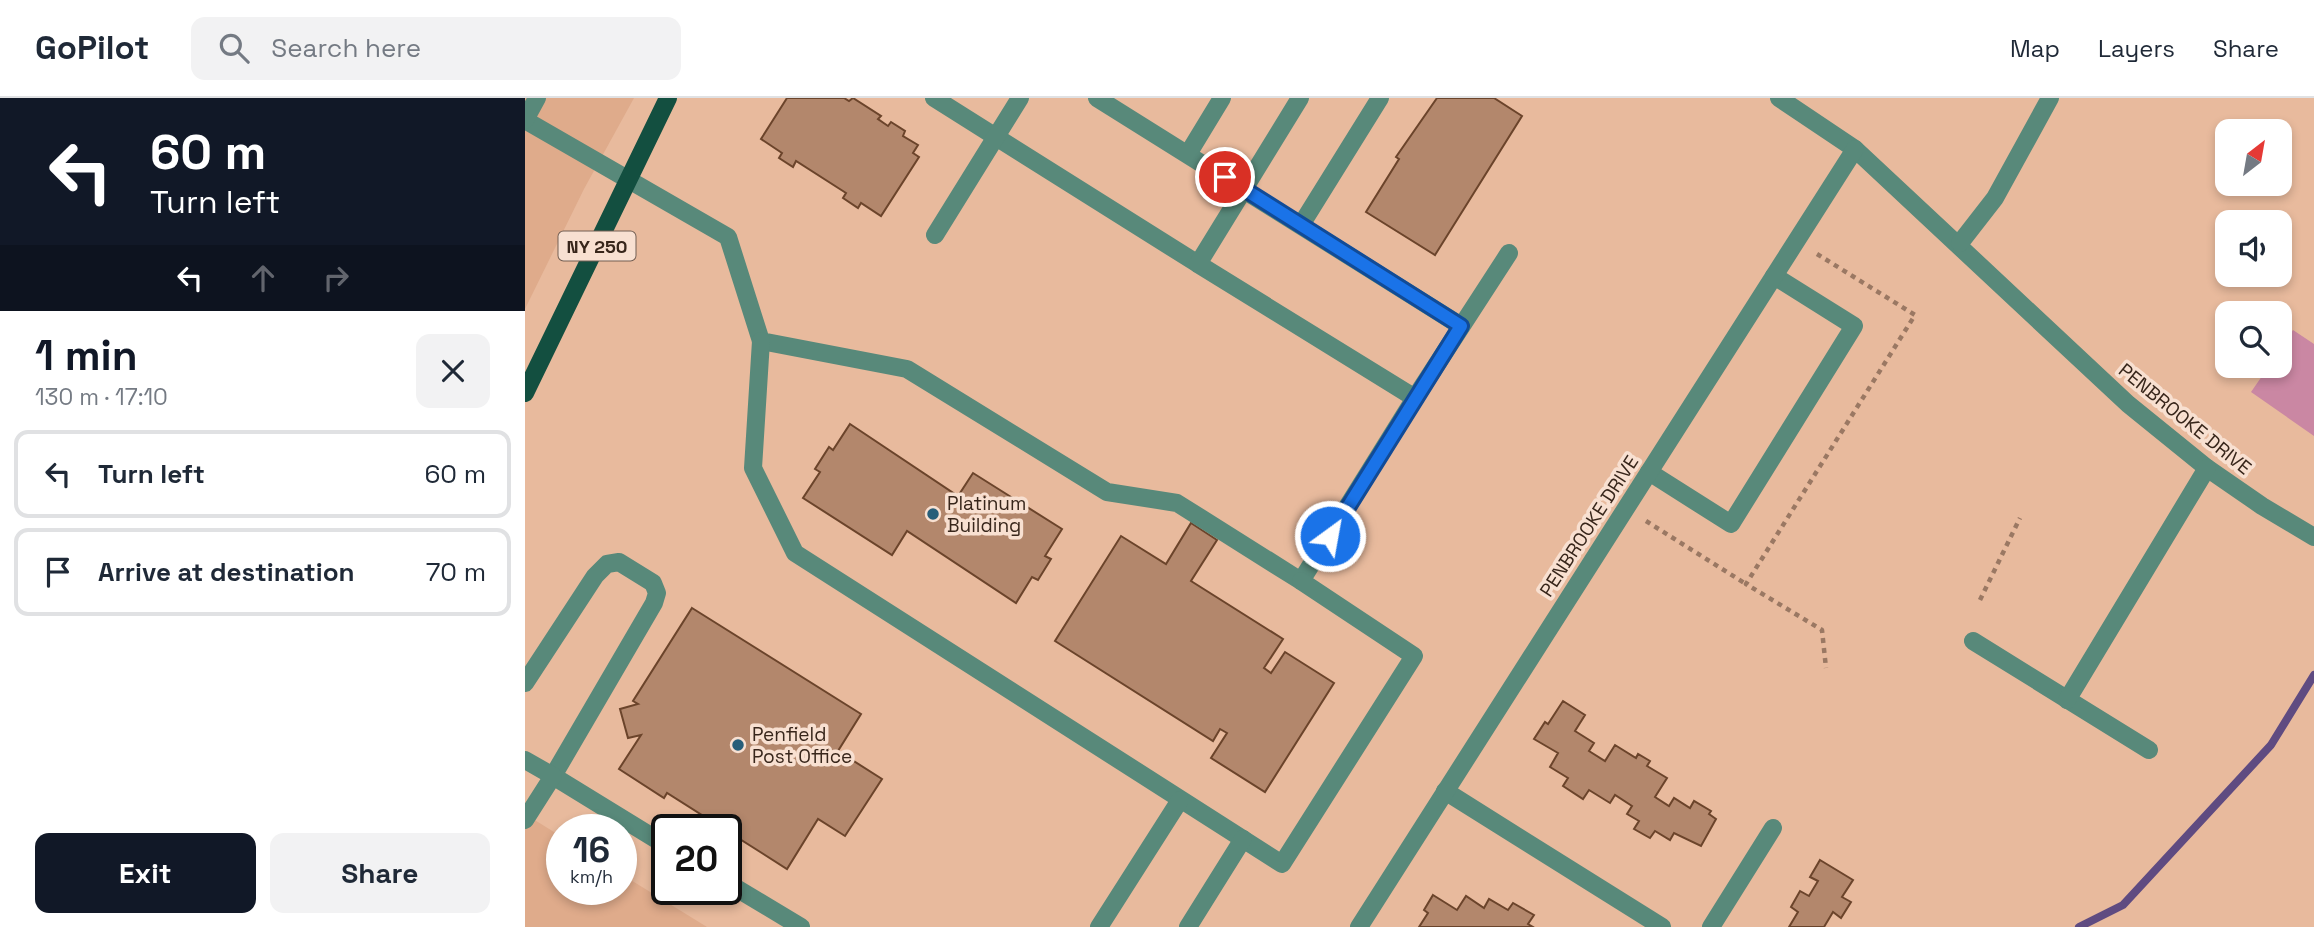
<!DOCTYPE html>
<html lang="en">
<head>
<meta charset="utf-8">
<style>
	:root { --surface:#fff; --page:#f2f2f3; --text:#1f2937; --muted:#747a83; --line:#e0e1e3; --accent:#111827 }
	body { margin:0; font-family:"Space Grotesk",sans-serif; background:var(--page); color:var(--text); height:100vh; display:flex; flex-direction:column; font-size:26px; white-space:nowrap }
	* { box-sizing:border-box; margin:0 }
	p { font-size:23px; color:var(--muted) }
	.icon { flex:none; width:38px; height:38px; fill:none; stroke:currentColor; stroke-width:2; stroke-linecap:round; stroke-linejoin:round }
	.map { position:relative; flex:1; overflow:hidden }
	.side { display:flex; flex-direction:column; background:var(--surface); width:525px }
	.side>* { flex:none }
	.top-card { background:#111827; color:#fff; overflow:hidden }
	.needle { width:46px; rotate:31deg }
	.tools { position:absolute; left:1690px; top:21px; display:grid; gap:14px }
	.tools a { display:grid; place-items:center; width:77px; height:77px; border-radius:14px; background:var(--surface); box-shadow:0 4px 10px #0003; font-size:35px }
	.speed { position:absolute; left:21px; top:716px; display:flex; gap:14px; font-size:35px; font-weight:700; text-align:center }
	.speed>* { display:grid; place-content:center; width:91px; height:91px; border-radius:50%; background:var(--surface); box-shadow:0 4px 10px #0003; line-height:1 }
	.speed small { font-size:18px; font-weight:400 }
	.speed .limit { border:4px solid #111; border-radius:10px; background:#fff; color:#111 }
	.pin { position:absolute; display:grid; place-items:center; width:60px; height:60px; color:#fff; margin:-30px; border:4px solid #fff; border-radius:50%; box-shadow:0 2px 7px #0007 }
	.me { position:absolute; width:77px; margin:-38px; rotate:32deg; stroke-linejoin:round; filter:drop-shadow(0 0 5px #0008) }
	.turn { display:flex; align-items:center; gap:24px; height:147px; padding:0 35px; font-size:32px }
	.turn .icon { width:91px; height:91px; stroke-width:2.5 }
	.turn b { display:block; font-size:49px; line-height:60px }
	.lanes { display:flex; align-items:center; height:66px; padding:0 35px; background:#0003; justify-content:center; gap:35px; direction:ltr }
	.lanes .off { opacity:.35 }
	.round { display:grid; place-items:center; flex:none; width:74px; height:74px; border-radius:14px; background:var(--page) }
	.head { display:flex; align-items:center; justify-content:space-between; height:119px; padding:0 35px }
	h1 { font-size:42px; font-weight:700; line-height:52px; color:var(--accent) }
	.primary-button { display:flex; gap:14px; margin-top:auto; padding:14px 35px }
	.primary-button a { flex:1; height:80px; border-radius:14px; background:var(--accent); color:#fff; font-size:28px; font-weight:700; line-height:80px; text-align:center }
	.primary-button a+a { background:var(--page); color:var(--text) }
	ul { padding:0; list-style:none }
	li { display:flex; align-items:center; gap:21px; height:88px; margin:0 14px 10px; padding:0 21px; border:4px solid var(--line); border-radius:14px }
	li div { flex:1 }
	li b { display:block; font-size:26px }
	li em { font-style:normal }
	header { display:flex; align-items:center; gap:42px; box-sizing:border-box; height:98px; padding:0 35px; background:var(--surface); border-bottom:2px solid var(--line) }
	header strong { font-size:33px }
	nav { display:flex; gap:38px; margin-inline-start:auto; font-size:24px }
	.search { width:490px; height:63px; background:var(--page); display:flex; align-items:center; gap:18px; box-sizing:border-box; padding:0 24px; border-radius:14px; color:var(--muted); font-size:26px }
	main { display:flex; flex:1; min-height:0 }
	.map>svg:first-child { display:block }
</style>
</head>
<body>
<header>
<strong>GoPilot</strong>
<div class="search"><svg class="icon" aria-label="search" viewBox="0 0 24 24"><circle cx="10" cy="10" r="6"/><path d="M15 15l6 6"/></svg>Search here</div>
<nav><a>Map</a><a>Layers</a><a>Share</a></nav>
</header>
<main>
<section class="side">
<div class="top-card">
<div class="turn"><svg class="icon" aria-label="left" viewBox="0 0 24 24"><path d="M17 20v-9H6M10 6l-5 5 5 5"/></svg><div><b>60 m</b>Turn left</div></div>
<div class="lanes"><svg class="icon" aria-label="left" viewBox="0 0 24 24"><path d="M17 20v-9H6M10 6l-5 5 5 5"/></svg><svg class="icon off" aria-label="ahead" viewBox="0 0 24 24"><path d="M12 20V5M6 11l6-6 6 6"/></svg><svg class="icon off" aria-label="right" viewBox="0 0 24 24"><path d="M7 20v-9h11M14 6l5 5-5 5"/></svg></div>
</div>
<div class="head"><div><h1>1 min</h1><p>130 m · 17:10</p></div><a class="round"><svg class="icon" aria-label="close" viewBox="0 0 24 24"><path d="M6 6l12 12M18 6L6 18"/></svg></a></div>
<ul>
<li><svg class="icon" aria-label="left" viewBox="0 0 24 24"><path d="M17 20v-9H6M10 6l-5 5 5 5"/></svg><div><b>Turn left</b></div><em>60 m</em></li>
<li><svg class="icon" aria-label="arrive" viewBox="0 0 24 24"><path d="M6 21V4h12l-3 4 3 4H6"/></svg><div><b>Arrive at destination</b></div><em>70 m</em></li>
</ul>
<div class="primary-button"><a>Exit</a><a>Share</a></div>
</section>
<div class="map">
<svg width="1789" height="829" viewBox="0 0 1789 829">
	<rect width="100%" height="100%" fill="#e8ba9d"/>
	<g fill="#dfab8b">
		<polygon points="0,0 109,0 59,91 0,211"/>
		<polygon points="0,716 37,739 37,791 96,791 96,776 182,829 0,829"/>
	</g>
	<polygon fill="#ca87a3" points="1768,232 1789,246 1789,338 1726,294 1744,268 1755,268 1755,251"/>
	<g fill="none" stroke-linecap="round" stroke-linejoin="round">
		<polyline stroke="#5f4b81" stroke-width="8" points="1554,829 1598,807 1746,647 1789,577"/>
	</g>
	<g fill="#b3876c" stroke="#6b442b" stroke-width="2">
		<polygon points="262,0 319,0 324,3 328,0 356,18 353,21 363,28 366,24 380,33 378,38 393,47 388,55 394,59 356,118 336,105 333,110 318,100 321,95 271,63 268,69 254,60 257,55 236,41"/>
		<polygon points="912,0 969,0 997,18 910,157 841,114 874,61 871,59"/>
		<polygon points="325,326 433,398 448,375 537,431 520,458 526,461 513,482 507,479 491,505 382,433 367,457 278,400 295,374 290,371 304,349 308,352"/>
		<polygon points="666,425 692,442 666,483 758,541 739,570 746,575 760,554 809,585 740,694 686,660 702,635 695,631 688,643 530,543 596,438 641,466"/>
		<polygon points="167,510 336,616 313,653 357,681 320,738 293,721 262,771 142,695 139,700 94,671 116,637 103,640 95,611 113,606 108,603"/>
		<polygon points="1038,603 1060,617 1050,633 1069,645 1064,653 1080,663 1090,647 1111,660 1113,656 1125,663 1122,668 1142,680 1130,699 1144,708 1149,700 1165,710 1169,703 1186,713 1184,716 1191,721 1176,748 1149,735 1145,742 1130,733 1125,740 1109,731 1114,723 1102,716 1107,708 1090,697 1085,705 1064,692 1058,701 1038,688 1043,680 1025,669 1033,655 1009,641 1020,624 1023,626"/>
		<polygon points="1295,762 1328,782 1317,799 1326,804 1316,820 1308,814 1299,829 1264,829 1273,814 1266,809 1275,793 1284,798 1293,783 1285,779"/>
		<polygon points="908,797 932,812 941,798 959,810 964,801 983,812 988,805 1009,817 1003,826 1008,829 894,829 903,815 899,812"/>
	</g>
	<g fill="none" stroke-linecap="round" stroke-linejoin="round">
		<g stroke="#9a7863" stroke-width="4.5" stroke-dasharray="5 5" stroke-linecap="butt">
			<polyline points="1292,156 1390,217 1221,486 1297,532 1301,570"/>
			<polyline points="1121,423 1221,486"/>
			<polyline points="1455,502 1495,420"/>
		</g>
		<g stroke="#58897a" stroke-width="18">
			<polyline points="409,0 673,166"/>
			<polyline points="572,0 936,228"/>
			<polyline points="1254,0 1330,51 1603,306 1682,370 1737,408 1789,439"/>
			<polyline points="0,22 203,139 236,243 382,271 582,394 652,405 776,483 890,300 673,166 775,0"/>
			<polyline points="0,22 12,0"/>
			<polyline points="663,56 697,0"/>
			<polyline points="776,127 855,0"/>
			<polyline points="410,137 495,0"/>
			<polyline points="1435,145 1470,100 1525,0"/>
			<polyline points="236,243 228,370 270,455 757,766 889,558 776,483"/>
			<polyline points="890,300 984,155"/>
			<polyline points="1124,374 1206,426 1329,228 1249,178"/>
			<polyline points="1448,543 1624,652"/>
			<polyline points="0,585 70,478 82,466 94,464 128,485 132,495 129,505 28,678 142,748"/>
			<polyline points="1542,602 1682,370"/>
			<polyline points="0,662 28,678 0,722"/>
			<polyline points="920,693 1137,829"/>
			<polyline points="201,784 276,829"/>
			<polyline points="574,829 655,702"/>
			<polyline points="663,829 718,741"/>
			<polyline points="834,829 1330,51"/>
			<polyline points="1186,829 1248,730"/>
		</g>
		<polyline stroke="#134f40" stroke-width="18" points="0,295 143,0"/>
	</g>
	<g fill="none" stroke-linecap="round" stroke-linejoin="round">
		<defs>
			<polyline id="route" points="700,79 936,228 805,438"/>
		</defs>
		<use href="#route" stroke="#114b97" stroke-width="18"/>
		<use href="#route" stroke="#1a73e8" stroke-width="12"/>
	</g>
	<g fill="#275e79" stroke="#f8e0d1" stroke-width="2.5">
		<circle cx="408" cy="416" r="7"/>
		<circle cx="213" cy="647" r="7"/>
	</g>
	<g text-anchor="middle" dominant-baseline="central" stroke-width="7" stroke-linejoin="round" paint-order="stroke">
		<rect fill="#f8e0d1" stroke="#725e52" stroke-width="2" x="33.5" y="133.5" width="77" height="29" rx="5"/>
		<g font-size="18" font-weight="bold" fill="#38261b">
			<text x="72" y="148">NY 250</text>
		</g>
		<g font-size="19" fill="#38261b" stroke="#f8e0d1">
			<text transform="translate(1660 321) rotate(39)">PENBROOKE DRIVE</text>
			<text transform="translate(1064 428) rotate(-57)">PENBROOKE DRIVE</text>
		</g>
		<g font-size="19" fill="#38261b" stroke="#f8e0d1" text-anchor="start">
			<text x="422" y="405">Platinum<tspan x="422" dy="22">Building</tspan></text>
			<text x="227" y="636">Penfield<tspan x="227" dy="22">Post Office</tspan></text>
		</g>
	</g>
</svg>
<div class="tools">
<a><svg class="needle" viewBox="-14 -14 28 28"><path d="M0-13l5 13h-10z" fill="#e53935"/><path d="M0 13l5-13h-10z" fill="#747a83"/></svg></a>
<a><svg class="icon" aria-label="sound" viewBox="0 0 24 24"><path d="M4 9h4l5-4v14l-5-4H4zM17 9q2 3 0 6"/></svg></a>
<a><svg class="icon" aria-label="search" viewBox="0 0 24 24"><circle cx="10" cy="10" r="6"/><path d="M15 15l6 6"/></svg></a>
</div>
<div class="speed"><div>16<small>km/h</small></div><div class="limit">20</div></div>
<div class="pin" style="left:700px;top:79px;background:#d93025"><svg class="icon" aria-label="arrive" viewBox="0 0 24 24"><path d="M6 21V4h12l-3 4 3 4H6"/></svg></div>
<svg class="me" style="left:805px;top:438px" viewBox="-20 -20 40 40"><circle r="17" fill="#1a73e8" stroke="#fff" stroke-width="3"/><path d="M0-11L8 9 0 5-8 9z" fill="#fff"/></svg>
</div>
</main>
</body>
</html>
